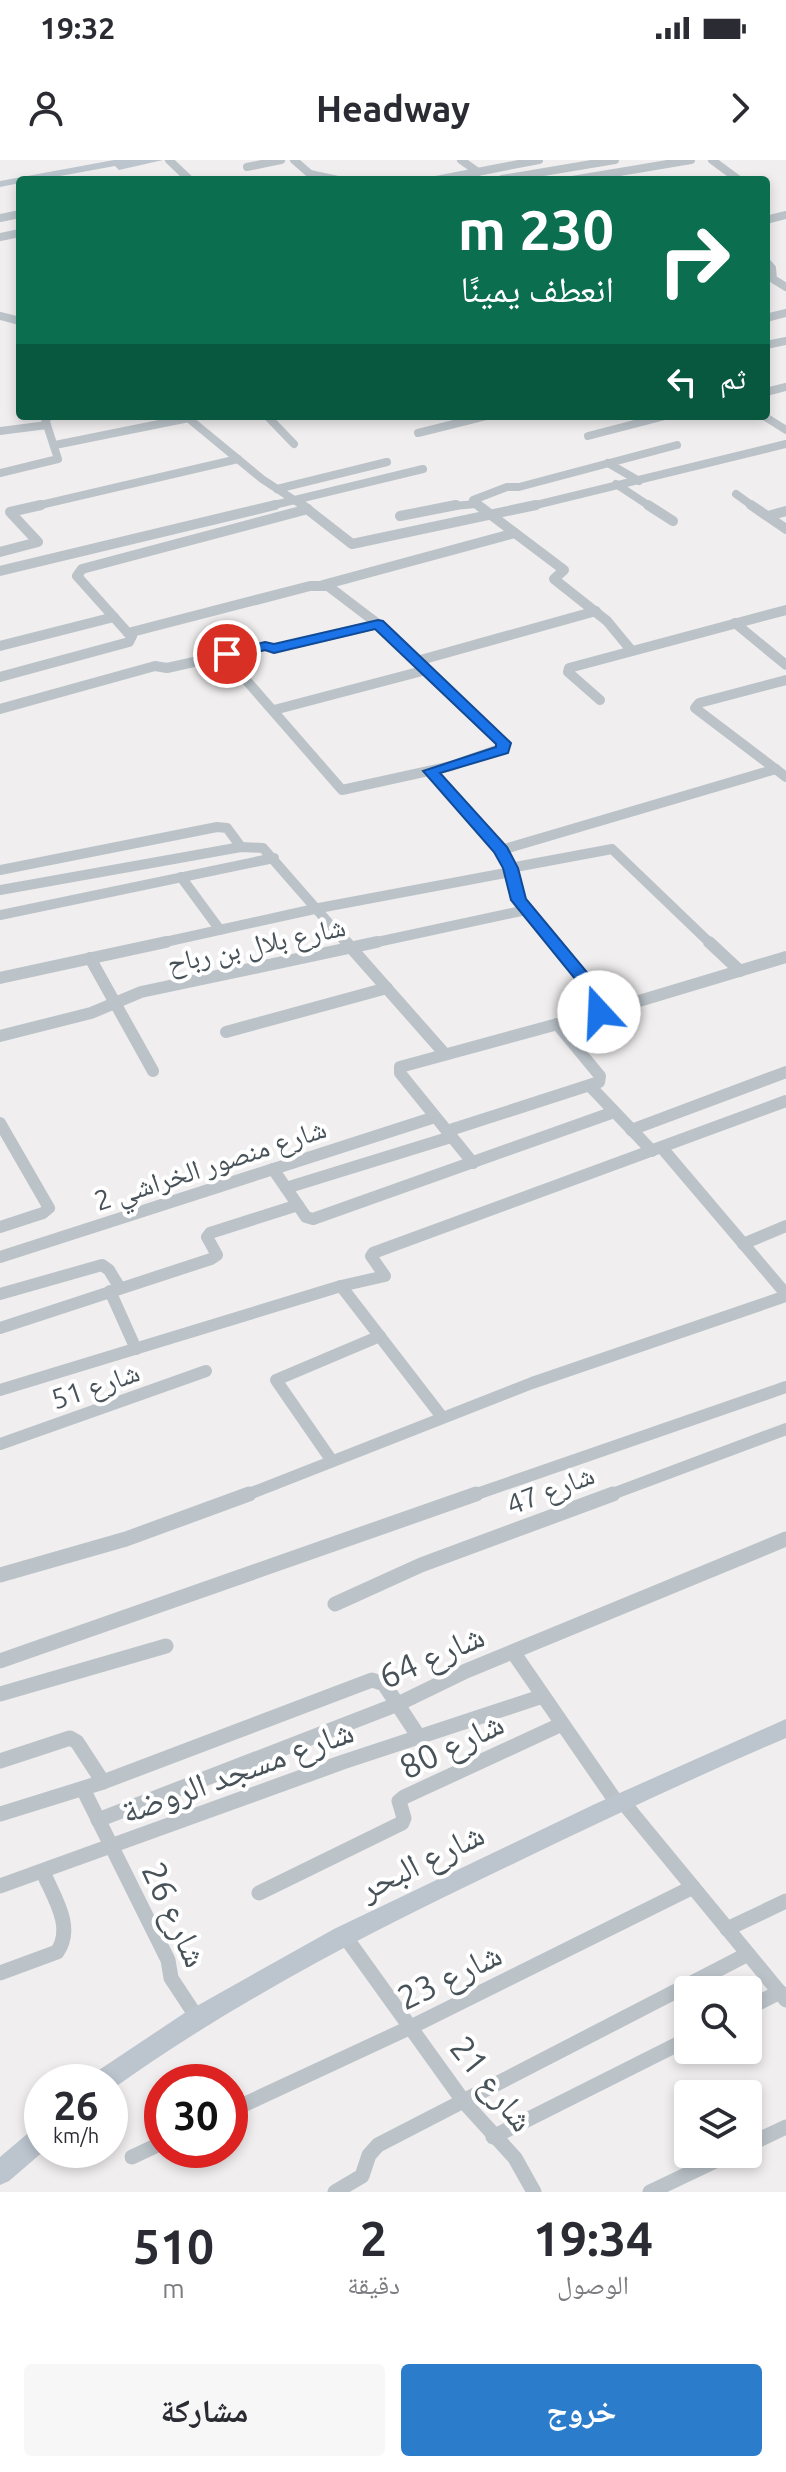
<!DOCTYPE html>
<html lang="ar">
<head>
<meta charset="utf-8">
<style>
	:root { --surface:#fff; --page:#f7f7f7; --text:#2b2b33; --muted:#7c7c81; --accent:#2c7ccc }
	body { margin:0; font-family:Ubuntu,"Noto Naskh Arabic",sans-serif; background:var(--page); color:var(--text); direction:rtl; height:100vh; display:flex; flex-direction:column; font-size:30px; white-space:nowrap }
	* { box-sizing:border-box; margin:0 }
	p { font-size:26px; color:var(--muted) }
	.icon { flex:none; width:44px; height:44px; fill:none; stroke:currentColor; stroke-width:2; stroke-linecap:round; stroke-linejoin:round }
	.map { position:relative; height:2032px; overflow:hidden; direction:ltr }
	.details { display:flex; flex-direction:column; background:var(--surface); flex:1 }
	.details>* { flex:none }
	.top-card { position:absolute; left:16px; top:16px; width:754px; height:244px; border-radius:8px; box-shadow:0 4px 12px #0003; direction:rtl; background:#0b6e4f; color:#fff; overflow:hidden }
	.controls { position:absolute; left:674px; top:1816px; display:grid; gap:16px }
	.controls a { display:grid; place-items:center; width:88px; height:88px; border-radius:8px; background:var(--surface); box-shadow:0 4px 12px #0003; font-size:40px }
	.speed { position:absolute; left:24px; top:1904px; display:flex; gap:16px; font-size:40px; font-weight:700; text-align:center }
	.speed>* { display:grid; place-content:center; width:104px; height:104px; border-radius:50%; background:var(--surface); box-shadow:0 4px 12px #0003; line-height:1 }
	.speed small { font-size:20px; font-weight:400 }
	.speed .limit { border:12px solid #d22; background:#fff; color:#111 }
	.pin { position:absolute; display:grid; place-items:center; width:68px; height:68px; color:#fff; margin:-34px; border:4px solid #fff; border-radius:50%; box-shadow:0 2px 8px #0007 }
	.me { position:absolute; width:88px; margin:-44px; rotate:340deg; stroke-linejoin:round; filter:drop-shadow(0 0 6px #0008) }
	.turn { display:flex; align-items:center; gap:28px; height:168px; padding:0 24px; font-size:36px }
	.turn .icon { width:104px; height:104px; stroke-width:2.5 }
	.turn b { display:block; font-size:56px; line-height:68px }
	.then { display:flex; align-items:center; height:76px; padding:0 24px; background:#0003; gap:16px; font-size:30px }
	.eta { display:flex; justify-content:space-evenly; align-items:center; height:136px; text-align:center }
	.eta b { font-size:48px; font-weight:700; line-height:56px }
	.cta { display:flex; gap:16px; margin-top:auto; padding:16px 24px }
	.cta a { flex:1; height:92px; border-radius:8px; background:var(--accent); color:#fff; font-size:32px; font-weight:700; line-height:92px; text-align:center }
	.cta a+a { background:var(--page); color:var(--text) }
	.status { display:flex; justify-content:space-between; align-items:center; height:56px; padding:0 40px; background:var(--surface); direction:ltr }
	.status svg { height:22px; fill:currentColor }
	header { display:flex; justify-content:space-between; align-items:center; height:104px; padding:0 24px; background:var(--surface); font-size:36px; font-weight:700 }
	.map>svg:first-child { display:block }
</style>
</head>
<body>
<div class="status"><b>19:32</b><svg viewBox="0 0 49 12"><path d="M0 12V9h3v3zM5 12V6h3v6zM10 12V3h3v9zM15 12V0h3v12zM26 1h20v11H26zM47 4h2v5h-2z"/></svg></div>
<header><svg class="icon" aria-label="forward" viewBox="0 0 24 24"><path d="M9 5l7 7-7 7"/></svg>Headway<svg class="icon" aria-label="person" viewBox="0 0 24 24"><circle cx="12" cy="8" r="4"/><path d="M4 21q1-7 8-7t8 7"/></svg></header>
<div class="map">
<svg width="786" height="2032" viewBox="0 0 786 2032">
	<rect width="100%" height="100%" fill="#f0eeee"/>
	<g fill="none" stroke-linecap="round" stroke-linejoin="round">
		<g stroke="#bbc3c9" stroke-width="8">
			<polyline points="169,0 190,20"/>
			<polyline points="294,0 310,14 338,20"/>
			<polyline points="461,0 478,12"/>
			<polyline points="712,0 739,20"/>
			<polyline points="247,7 281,0"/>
			<polyline points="502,19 615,0"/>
			<polyline points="436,20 539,0"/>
			<polyline points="572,20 691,0"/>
			<polyline points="0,58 20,54"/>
			<polyline points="766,60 786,55"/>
			<polyline points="0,77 20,73"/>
			<polyline points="766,101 772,108 773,119 786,127"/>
			<polyline points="0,156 20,161"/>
			<polyline points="766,158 786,153"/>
			<polyline points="766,185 786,181"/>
			<polyline points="766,232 786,227"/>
			<polyline points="267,256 294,284"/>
			<polyline points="764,256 786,270"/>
			<polyline points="188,258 262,319 305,347"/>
			<polyline points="0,271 47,265"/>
			<polyline points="418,273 486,256"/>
			<polyline points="588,276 665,256"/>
			<polyline points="55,285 194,257"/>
			<polyline points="608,303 639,321"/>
			<polyline points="0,313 58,299 45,259 51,256"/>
			<polyline points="616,324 651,347"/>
			<polyline points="277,329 387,302"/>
			<polyline points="736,334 754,347"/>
			<polyline points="32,347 238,299"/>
			<polyline points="266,347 423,309"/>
			<polyline points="443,347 476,344"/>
			<polyline points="480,347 473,340 507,327 519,327 677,285"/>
			<polyline points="528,347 786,284"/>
		</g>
		<g stroke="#bbc3c9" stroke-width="10">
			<polyline points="302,345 352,384 536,345"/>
			<polyline points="478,345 564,410 554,419 607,461 631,490"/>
			<polyline points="648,345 673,361"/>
			<polyline points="751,345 786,369"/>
			<polyline points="400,356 456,345"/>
			<polyline points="768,356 786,351"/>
			<polyline points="0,392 38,382 10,352 41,345"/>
			<polyline points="0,411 275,345"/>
			<polyline points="323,425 515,373"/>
			<polyline points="735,463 786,505"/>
			<polyline points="0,486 114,457"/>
			<polyline points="417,501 596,451"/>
			<polyline points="0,517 129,482 132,476 128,473"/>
			<polyline points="246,520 342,630 451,606 505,587 378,464 328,426 310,426 128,473 77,416 82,409 308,349"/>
			<polyline points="786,520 699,543 695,548 786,617"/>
			<polyline points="600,540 568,512 569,508 786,450"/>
			<polyline points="0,549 155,506 167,508 265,486 274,489 378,464"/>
			<polyline points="274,550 426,510"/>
			<polyline points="431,611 498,686 509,704 522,745 554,784"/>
			<polyline points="501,690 776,609"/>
			<polyline points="510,708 612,689 711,784"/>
			<polyline points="0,710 217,667 227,668 241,687"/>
			<polyline points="181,717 220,770"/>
			<polyline points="0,730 241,687 263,688 347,784"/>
			<polyline points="0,755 274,698"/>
			<polyline points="156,784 319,748 511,712"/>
			<polyline points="368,784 526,750"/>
		</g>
		<g stroke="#bbc3c9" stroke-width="12">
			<polyline points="346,782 444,893"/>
			<polyline points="709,782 740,811"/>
			<polyline points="90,798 153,911"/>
			<polyline points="0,818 166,782"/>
			<polyline points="609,850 786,797"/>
			<polyline points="226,872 387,828"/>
			<polyline points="0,876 91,853 141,832 377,782"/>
			<polyline points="590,926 652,991"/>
			<polyline points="0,963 49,1048 43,1053 0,1067"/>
			<polyline points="631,970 786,912"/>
			<polyline points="447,971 599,922 600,916 557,864"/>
			<polyline points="662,988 786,1134"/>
			<polyline points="473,1003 400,913 400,907 609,850 552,782"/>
			<polyline points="273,1009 306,1057 313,1059 614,952"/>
			<polyline points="286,1028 451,977"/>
			<polyline points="743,1084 786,1066"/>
			<polyline points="0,1097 435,957"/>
			<polyline points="341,1126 442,1257"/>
			<polyline points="110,1131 136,1189"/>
			<polyline points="0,1134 102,1105 109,1110 120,1128"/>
			<polyline points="0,1168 211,1099 217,1095 207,1077 210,1073 298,1045"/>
			<polyline points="0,1230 341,1126 385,1116 371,1096 373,1093 786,941"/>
			<polyline points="0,1284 206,1211"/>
			<polyline points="332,1301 276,1220 380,1176"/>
			<polyline points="244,1336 532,1223 786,1136"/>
			<polyline points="471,1336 786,1227"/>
			<polyline points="607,1336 786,1269"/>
		</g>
		<g stroke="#bbc3c9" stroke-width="15">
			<polyline points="0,1415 126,1379 249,1334"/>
			<polyline points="335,1444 421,1405 613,1334"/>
			<polyline points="513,1492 617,1643"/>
			<polyline points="0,1501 476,1334"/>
			<polyline points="0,1534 166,1486"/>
			<polyline points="0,1601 70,1578 77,1582 103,1622"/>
			<polyline points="83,1629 168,1800 171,1818 198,1859"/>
			<polyline points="622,1641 786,1840"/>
			<polyline points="0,1654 103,1622 372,1520 384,1524 419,1577"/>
			<polyline points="98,1660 398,1544 466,1511 786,1379"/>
			<polyline points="0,1726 343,1602 543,1536"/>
			<polyline points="259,1733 402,1663 404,1658 399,1641 404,1637 562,1564"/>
			<polyline points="727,1769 786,1741"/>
			<polyline points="344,1775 464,1942 515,1998 534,2032"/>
			<path d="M0,1813L57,1792C75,1767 53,1736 43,1712"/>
			<polyline points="748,1848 780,1832"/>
			<polyline points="230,1951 411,1867 693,1727"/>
			<polyline points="493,1977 688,1879"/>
			<polyline points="748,1985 786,1967"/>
			<polyline points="132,1997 162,1983"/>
			<polyline points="335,2032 362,2016 369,1995 378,1985 748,1794"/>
			<polyline points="650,2032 730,1994"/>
		</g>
		<g fill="#bcc5ce" fill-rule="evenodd">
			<polygon points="114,0 163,0 119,10 115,6 38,20 20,20 20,23 0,27 0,21"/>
			<path d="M786,1559V1578C695,1617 606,1659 517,1702C376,1769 238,1839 111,1930L110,1922H89L93,1914L186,1852L334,1769L595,1644Z"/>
			<polygon points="42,1966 42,1990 45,1990 9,2021 0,2025 0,1997 33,1969"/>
		</g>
	</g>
	<polygon fill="#1a73e8" stroke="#114b97" stroke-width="2" points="378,460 383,461 511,583 508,593 440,613 507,687 518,708 526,739 615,846 617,850 615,853 593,856 591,852 598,847 511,740 503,708 494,692 423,611 496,587 496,584 375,469 274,493 265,490 227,499 220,494 265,482 274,484"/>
	<g text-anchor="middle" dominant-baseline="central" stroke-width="8" stroke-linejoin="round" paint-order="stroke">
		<g font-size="28" fill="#485259" stroke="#fff">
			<text transform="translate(256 784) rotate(-12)">شارع بلال بن رباح</text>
			<text transform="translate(210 1004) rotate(-18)">شارع منصور الخراشي 2</text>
			<text transform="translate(95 1225) rotate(-19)">شارع 51</text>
			<text transform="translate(550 1329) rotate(-21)">شارع 47</text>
		</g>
		<g font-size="34" fill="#485259" stroke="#fff">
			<text transform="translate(431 1495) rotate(-24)">شارع 64</text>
			<text transform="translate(451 1584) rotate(-26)">شارع 80</text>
			<text transform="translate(237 1610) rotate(-20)">شارع مسجد الروضة</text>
			<text transform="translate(421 1700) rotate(-26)">شارع البحر</text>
			<text transform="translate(176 1754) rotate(65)">شارع 26</text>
			<text transform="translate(449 1815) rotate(-26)">شارع 23</text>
			<text transform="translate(493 1923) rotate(51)">شارع 21</text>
		</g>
	</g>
</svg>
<div class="controls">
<a><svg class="icon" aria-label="search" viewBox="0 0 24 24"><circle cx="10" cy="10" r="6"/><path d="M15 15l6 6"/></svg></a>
<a><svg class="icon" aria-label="layers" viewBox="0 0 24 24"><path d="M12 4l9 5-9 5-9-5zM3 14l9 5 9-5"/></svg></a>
</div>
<div class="speed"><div>26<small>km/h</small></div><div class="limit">30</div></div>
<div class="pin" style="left:227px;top:494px;background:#d93025"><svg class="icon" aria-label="arrive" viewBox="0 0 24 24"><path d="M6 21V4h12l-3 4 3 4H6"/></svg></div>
<svg class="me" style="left:599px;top:852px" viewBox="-20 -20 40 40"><circle r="19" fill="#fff"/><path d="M0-13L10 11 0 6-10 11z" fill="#1a73e8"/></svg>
<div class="top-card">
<div class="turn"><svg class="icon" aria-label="right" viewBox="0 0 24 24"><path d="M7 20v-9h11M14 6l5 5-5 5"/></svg><div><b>230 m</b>انعطف يمينًا</div></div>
<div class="then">ثم<svg class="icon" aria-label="left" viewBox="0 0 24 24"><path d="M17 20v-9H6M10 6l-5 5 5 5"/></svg></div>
</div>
</div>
<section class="details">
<div class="eta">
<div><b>19:34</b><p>الوصول</p></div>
<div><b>2</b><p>دقيقة</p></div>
<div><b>510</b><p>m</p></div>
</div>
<div class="cta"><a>خروج</a><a>مشاركة</a></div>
</section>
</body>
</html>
